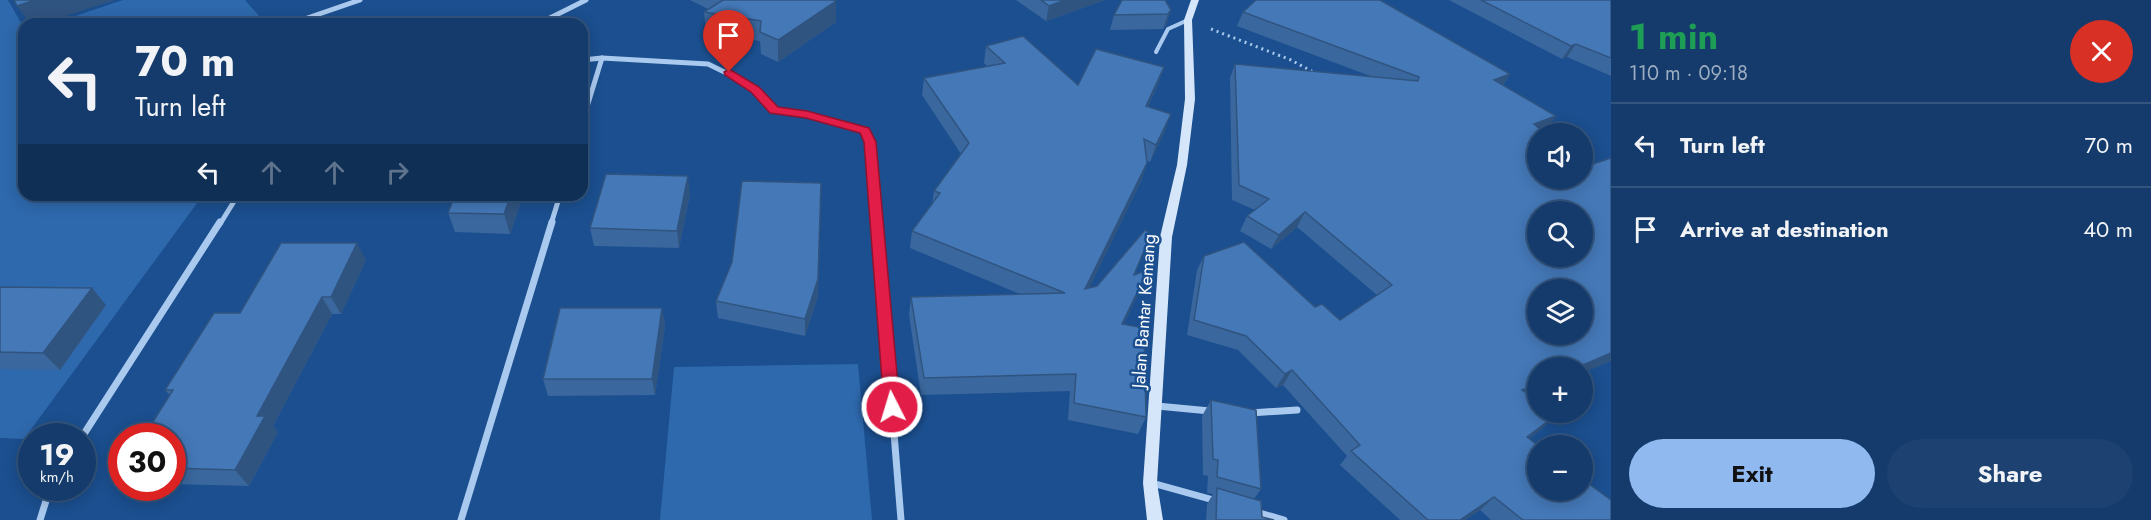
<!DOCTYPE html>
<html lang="en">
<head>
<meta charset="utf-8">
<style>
	:root { --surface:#143b6b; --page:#1d4271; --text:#f1f3f6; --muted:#9dadc1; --line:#33557e; --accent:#90b9f0 }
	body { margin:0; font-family:Jost,sans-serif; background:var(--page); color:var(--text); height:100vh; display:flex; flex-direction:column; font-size:22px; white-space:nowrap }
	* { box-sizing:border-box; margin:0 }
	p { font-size:20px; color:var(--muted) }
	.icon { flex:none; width:33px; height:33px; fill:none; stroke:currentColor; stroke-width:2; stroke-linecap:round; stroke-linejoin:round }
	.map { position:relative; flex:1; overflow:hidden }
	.drawer { display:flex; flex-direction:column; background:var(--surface); width:540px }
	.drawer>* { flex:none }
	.banner { position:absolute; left:18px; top:18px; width:570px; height:183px; border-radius:18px; box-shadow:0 3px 15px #0003,0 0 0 2px var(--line); background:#143b6b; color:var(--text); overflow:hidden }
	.fabs { position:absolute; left:1527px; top:123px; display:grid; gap:12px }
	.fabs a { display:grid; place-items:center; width:66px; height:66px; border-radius:50%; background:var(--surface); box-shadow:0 3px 15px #0003,0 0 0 2px var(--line); font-size:30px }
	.speed { position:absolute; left:18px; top:423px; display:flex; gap:12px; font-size:30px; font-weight:700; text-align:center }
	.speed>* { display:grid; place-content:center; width:78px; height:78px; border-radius:50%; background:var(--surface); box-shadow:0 3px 15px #0003,0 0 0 2px var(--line); line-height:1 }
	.speed small { font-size:15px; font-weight:400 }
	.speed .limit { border:9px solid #d22; background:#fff; color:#111 }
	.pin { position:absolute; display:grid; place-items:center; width:51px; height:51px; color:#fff; margin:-62px -26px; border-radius:50% 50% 50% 0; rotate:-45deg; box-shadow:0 0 6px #0007 }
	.pin .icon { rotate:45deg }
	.me { position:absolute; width:66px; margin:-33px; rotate:355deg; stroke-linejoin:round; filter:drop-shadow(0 0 4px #0008) }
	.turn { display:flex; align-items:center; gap:21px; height:126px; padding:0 18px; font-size:27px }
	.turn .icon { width:78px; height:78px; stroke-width:2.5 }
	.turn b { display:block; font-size:42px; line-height:51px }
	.lanes { display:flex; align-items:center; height:57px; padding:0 18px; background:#0003; justify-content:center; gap:30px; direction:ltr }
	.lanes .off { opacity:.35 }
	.round { display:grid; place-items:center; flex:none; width:63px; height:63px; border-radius:32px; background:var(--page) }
	.overview { display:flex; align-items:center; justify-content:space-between; height:102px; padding:0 18px }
	h1 { font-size:36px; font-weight:700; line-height:45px; color:#1e9e55 }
	.button { display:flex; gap:12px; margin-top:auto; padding:12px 18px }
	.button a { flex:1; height:69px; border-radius:36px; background:var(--accent); color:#111; font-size:24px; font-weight:700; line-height:69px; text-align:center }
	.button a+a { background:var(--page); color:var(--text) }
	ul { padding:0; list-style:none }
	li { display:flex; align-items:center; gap:18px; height:84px; padding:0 18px; border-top:2px solid var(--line) }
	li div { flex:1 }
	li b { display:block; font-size:22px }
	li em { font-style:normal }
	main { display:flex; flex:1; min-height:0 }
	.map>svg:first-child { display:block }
</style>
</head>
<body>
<main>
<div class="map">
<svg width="1611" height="520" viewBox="0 0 1611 520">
	<rect width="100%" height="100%" fill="#1b4f8f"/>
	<g fill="#2e69ad">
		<polygon points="0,0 8,0 24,28 24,195 203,195 24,439 0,438"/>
		<polygon points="123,0 245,0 261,18 256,24 51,24"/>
		<polygon points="858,364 872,520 660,520 674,367"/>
	</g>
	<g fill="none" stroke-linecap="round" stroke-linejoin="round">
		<polyline stroke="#a9c9ee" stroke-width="3" stroke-dasharray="2 4" stroke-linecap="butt" points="1211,29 1291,60 1315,73"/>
		<polyline stroke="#a9c9ee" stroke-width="4" points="1156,52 1168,29 1188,20"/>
		<g stroke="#a9c9ee" stroke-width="5">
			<polyline points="290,24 360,0"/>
			<polyline points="538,24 586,0"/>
			<polyline points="582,60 602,58 708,64 745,82 774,110 807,115 865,131 870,143 877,224"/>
			<polyline points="582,123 602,58"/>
			<polyline points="220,224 238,195"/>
			<polyline points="551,224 560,195"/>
		</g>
		<g stroke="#a9c9ee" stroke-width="7">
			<polyline points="877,222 901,520"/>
			<polyline points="1157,406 1210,411"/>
			<polyline points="1250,413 1297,410"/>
			<polyline points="82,437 220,222"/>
			<polyline points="1152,483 1217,501"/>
			<polyline points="1256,512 1284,520"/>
			<polyline points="40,520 50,488"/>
			<polyline points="461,520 552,222"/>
		</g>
		<polygon fill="#d6e6fa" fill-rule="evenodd" points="1191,0 1199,0 1192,20 1195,99 1187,165 1172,237 1157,483 1163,520 1147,520 1143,483 1160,237 1177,165 1185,99 1184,20"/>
	</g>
	<g fill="#3a679d">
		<polygon points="690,0 833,0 836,22 778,62 761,54 760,41 706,33 704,12 708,9"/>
		<polygon points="1016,0 1105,0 1046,21"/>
		<polygon points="1449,0 1611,0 1611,76 1567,57 1562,59"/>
		<polygon points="1171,10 1166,25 1163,29 1110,30 1114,15"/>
		<polygon points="1243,12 1510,74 1503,85 1556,116 1545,130 1543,131 1611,361 1582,373 1582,368 1538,368 1538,392 1529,395 1542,429 1529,438 1611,520 1491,520 1480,510 1465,520 1400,520 1340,465 1347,456 1283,385 1276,388 1238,350 1187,335 1197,270 1204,256 1340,320 1377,295 1297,227 1271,249 1240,231 1247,216 1255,210 1232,200 1230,78 1235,64 1373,77 1237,26"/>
		<polygon points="986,46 1078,85 1164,67 1158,84 1148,107 1165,131 1150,162 1147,161 1147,163 1141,181 1089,288 1097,286 1151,234 1135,274 1148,270 1141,288 1123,325 1146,417 1138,434 1068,420 1070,391 921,395 909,315 911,297 1020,294 910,248 912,231 932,204 934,191 961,154 922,95 924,78 988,67 984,63"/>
		<polygon points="690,194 679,248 594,246 590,228"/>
		<polygon points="523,195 510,234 455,232 448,213"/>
		<polygon points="366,260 341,314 332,314 273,426 278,432 249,486 172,484 172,436 170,395 165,390"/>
		<polygon points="0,287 106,305 60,370 0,369"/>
		<polygon points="818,296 805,336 718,318 716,301"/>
		<polygon points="662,308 665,326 655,395 548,396 543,379"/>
		<polygon points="1211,400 1261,489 1254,499 1262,517 1274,520 1206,520 1207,504 1213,494 1207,493 1208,476 1203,475 1202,416"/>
	</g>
	<g fill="#305480">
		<polygon points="35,0 115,0 41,24 30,24 17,6"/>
		<polygon points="1065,0 1105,0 1046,21 1049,6"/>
		<polygon points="836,1 836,22 778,62 778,40"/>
		<polygon points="1171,10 1166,25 1163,29 1168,14"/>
		<polygon points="1576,44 1567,57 1562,59 1571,46"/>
		<polygon points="1164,67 1158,84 1141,123 1146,106"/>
		<polygon points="1510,74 1500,88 1494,80"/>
		<polygon points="1171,114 1165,131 1150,162 1156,145"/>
		<polygon points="1556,116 1545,130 1523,139 1534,124"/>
		<polygon points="1147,163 1141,181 1080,307 1085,289"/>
		<polygon points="688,176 690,194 679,248 677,231"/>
		<polygon points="511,195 523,195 510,234 504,214"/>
		<polygon points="821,200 818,296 805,336 805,319"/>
		<polygon points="1305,212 1297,227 1271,249 1279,235"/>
		<polygon points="357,243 366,260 341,314 331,297"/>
		<polygon points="1148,270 1141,288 1115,342 1122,324"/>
		<polygon points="92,288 106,305 60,370 43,353"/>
		<polygon points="322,297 332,314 273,426 278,432 249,486 235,470 257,416"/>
		<polygon points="662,308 665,326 655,395 652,379"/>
		<polygon points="1611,353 1611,361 1582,373 1582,368 1576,368"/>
		<polygon points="1292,370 1283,385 1276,388 1285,374"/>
		<polygon points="1538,384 1538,392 1508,404 1522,390"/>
		<polygon points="1556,415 1542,429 1513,451 1527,437"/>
		<polygon points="1494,497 1480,510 1465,520 1460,520"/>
	</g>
	<g fill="#4478b7" stroke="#305480" stroke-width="1.5" fill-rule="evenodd">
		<polygon points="14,0 35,0 17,6"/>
		<polygon points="723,0 833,0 836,1 778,40 760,32 761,21 704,12"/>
		<polygon points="1041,0 1065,0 1049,6"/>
		<polygon points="1122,0 1165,0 1171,10 1168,14 1114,15"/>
		<path d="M1256,0H1380L1510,74L1494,80L1556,116L1534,124L1546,134H1538V178H1582V159L1590,165L1611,158V353L1576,368H1538V384L1522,390L1538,401V412H1553L1556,415L1527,437L1539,446H1538V490H1582V479L1611,500V520H1523L1494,497L1460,520H1428L1351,451L1360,445L1292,370L1285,374L1246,336L1194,320L1204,256L1244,242L1315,307L1322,304L1340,320L1392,285L1305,212L1279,235L1247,216L1269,199L1239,185L1235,64L1418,81L1419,77L1243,12ZM1538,212H1582V256H1538ZM1538,290H1582V334H1538Z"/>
		<polygon points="1481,0 1611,0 1611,58 1576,44 1571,46"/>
		<polygon points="1023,36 1078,85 1096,49 1164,67 1146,106 1171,114 1156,145 1144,139 1147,163 1085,289 1097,286 1145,230 1151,234 1134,275 1148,270 1122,324 1144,328 1146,417 1074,403 1076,374 924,378 911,297 1065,293 912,231 940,193 934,191 969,143 924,78 1005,63 986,46"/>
		<polygon points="606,174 688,176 677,231 590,228"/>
		<polygon points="742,181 821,183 818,279 805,319 716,301 732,262"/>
		<polygon points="455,195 511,195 504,214 448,213"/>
		<polygon points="281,243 357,243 331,297 322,297 257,416 265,416 235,470 172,468 172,436 144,436 173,390 165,390 214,313 240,313"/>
		<polygon points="0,287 92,288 43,353 0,352"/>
		<polygon points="560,308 662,308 652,379 543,379"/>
		<polygon points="1211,400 1256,410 1261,489 1217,477 1218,460 1213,459"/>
		<polygon points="1217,488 1261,501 1262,517 1274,520 1216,520"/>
	</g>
	<polygon fill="#e11d48" stroke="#92132f" stroke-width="1.5" points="729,69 759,87 778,107 807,111 869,128 876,142 900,407 897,412 892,414 886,412 884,407 864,142 860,133 806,118 770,113 751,92 725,75 724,72"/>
	<g text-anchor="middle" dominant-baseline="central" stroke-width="5" stroke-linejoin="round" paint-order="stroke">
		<g font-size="18" fill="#fff" stroke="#1b4f8f">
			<text transform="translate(1144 311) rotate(-86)">Jalan Bantar Kemang</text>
		</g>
	</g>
</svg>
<div class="fabs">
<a><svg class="icon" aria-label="sound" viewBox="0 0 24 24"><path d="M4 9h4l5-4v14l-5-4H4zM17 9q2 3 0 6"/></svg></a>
<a><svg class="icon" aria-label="search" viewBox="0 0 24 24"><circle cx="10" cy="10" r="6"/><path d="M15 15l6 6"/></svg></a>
<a><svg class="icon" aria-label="layers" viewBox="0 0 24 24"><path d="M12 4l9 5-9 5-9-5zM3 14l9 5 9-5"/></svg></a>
<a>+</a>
<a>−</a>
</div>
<div class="speed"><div>19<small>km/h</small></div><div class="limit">30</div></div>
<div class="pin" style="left:729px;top:72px;background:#d93025"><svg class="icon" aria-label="arrive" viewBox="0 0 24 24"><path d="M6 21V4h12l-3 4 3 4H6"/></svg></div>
<svg class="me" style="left:892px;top:407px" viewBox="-20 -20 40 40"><circle r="17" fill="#e11d48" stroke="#fff" stroke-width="3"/><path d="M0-11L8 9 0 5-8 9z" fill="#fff"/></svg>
<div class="banner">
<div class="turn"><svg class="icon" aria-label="left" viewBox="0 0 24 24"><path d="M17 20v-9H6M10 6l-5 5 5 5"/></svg><div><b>70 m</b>Turn left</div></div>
<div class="lanes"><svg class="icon" aria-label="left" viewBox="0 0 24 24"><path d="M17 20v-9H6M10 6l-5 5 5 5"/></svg><svg class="icon off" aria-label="ahead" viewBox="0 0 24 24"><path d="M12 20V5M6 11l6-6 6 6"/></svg><svg class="icon off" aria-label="ahead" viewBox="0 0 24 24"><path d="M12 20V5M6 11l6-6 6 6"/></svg><svg class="icon off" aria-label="right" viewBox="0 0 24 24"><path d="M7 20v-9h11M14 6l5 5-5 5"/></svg></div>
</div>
</div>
<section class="drawer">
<div class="overview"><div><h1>1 min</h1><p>110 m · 09:18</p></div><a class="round" style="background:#d93025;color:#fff"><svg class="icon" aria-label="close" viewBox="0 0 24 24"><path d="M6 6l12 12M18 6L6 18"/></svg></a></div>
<ul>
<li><svg class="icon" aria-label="left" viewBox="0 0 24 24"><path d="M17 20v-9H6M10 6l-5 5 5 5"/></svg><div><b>Turn left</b></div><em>70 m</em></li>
<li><svg class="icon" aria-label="arrive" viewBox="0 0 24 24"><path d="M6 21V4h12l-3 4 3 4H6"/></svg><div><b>Arrive at destination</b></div><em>40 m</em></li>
</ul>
<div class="button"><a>Exit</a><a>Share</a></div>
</section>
</main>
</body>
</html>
